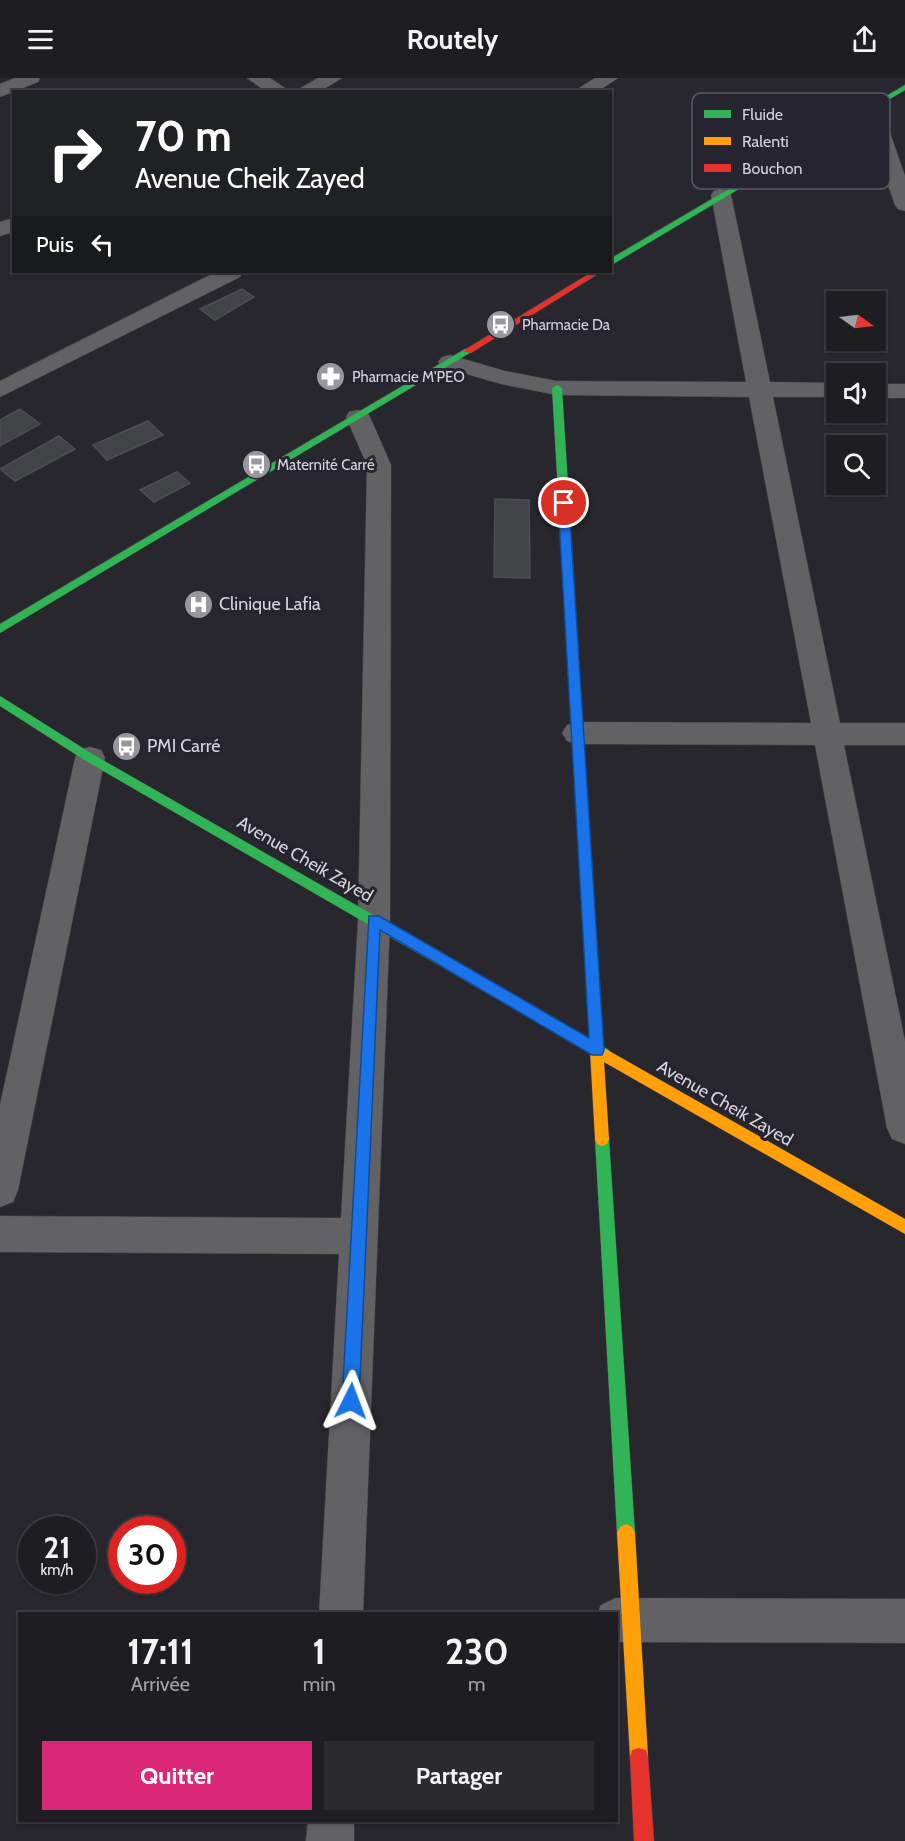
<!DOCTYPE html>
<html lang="fr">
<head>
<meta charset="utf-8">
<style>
	:root { --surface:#1e1d22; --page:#2b2a2f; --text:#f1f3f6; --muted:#a1a2a5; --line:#3c3b40; --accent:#db2777 }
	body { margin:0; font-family:Cabin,sans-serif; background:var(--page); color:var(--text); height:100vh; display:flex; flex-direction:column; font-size:22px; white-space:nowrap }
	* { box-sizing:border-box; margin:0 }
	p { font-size:20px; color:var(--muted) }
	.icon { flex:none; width:33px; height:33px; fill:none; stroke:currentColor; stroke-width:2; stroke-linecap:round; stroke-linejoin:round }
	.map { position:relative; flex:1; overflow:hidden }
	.sheet { position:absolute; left:18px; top:1534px; width:600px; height:210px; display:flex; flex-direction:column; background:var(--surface); border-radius:0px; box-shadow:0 2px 4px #0004,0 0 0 2px var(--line) }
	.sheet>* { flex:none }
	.guide { position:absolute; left:12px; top:12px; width:600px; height:183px; border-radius:0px; box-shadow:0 2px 4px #0004,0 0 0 2px var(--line); background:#202124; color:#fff; overflow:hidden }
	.needle { width:39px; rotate:104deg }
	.buttons { position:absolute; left:826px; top:213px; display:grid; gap:12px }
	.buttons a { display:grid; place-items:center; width:60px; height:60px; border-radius:0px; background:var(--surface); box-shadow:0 2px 4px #0004,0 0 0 2px var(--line); font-size:30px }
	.speed { position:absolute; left:18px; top:1438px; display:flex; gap:12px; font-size:30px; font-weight:700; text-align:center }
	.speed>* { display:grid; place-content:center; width:78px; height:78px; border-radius:50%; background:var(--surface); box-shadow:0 2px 4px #0004,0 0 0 2px var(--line); line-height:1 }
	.speed small { font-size:15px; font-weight:400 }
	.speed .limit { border:9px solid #d22; background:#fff; color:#111 }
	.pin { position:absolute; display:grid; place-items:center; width:51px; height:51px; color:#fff; margin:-26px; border:3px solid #fff; border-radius:50%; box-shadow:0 2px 6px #0007 }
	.me { position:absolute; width:66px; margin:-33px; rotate:3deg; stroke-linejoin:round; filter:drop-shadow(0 0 4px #0008) }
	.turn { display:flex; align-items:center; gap:21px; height:126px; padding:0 24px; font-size:27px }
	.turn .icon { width:78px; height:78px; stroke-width:2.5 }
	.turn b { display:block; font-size:42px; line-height:51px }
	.then { display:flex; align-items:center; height:57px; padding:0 24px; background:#0003; gap:12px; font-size:22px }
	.eta { display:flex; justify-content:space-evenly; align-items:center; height:102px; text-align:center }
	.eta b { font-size:36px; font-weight:700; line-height:42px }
	.button { display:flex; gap:12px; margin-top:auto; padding:12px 24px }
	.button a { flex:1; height:69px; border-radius:0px; background:var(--accent); color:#fff; font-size:24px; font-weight:700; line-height:69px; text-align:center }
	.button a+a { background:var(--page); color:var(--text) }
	header { display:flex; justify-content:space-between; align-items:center; height:78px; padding:0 24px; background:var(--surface); font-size:27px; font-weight:700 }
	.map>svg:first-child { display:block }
</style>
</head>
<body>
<header><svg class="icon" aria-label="menu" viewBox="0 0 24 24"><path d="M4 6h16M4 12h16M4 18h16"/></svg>Routely<svg class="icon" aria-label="share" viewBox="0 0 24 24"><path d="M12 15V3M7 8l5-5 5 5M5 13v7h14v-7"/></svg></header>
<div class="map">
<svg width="905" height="1763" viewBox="0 0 905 1763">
	<rect width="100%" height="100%" fill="#28272d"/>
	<g fill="#424347" stroke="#4d4e52" stroke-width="1.5">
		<polygon points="242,211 254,219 215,242 200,231"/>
		<polygon points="20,331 40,346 0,368 0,342"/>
		<polygon points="148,343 163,357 107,382 93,367"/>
		<polygon points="59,358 75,371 15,403 0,391"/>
		<polygon points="177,394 190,405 154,424 140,412"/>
		<polygon points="495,421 529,422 530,500 494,499"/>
	</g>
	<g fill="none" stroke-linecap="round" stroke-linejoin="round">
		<defs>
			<g id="street">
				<polygon points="15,0 40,0 38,4 0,19 0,6"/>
				<polygon points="247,0 270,0 291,14 267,14"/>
				<polygon points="318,0 342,0 319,14 294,14"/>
				<polygon points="595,0 618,0 597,14 573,14"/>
				<polygon points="871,23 881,29 905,98 905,133 898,131 895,127 861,29"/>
				<polygon points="721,111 728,113 731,117 770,304 837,305 837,319 773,319 840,645 905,645 905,667 844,667 905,963 905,1066 892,1061 887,1050 815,667 577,666 567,663 562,655 567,647 577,644 811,645 749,319 557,317 501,306 442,289 438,284 442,279 450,277 505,293 557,303 746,304 711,117 714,113"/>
				<polygon points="14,140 14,154 0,158 0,144"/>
				<polygon points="216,194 243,194 240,199 0,319 0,303"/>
				<rect x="876" y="306" width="29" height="14"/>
				<polygon points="358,332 367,334 370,339 391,387 390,842 363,1536 319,1536 339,1176 0,1174 0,1138 341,1140 358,842 367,387 346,339 349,334"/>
				<polygon points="90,669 101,672 105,680 18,1112 13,1124 0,1129 0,1027 75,680 79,672"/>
				<polygon points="616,1520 905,1521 905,1565 616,1564 616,1536 597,1536 601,1527"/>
				<polygon points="308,1743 354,1743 354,1763 306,1763"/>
			</g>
			<g id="fast">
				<polygon points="905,7 905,12 610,188 610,181"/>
				<polygon points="465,271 473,273 0,555 0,546"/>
				<polygon points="557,307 562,310 592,796 586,801 580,796 552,310"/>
				<polygon points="0,618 94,677 609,972 611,976 609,980 604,982 599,980 86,683 0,628"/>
				<polygon points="602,1054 607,1056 609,1061 635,1455 632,1461 626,1464 620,1461 617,1455 595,1061 597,1056"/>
			</g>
			<g id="slow">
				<polygon points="586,791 592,796 604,970 905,1141 905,1156 604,984 609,1061 607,1066 602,1068 597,1066 595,1061 580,796"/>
				<polygon points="626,1446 632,1449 635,1455 648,1679 646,1686 639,1688 632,1686 630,1679 617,1455 620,1449"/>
			</g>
			<g id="jam">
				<polygon points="592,194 601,194 471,275 463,273"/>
				<polygon points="639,1670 646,1672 648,1679 654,1763 634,1763 630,1679 632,1672"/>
			</g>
		</defs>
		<use href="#street" stroke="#444448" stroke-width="1"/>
		<use href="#fast" stroke="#444448" stroke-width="1"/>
		<use href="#slow" stroke="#444448" stroke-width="1"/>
		<use href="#jam" stroke="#444448" stroke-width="1"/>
		<use href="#street" fill="#626265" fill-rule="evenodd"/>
		<use href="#fast" fill="#30b455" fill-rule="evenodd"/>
		<use href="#slow" fill="#ff9f0a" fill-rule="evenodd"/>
		<use href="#jam" fill="#e5322d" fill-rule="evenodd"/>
	</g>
	<polygon fill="#1a73e8" stroke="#114b97" stroke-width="1.5" points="564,421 569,425 604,972 602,977 592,977 380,852 359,1323 357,1329 351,1332 345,1329 342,1323 369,838 379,838 589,960 558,425"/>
	<defs>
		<symbol id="bus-disc" viewBox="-11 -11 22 22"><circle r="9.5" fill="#98979d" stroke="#26252f"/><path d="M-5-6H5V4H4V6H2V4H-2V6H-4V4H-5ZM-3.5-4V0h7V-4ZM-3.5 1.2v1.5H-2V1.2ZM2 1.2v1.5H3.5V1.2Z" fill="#fff"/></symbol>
		<symbol id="pharmacy-disc" viewBox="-11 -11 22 22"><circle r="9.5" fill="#98979d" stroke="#26252f"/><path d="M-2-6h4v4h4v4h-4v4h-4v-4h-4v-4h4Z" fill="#fff"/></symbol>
		<symbol id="hospital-disc" viewBox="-11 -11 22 22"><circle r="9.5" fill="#98979d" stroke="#26252f"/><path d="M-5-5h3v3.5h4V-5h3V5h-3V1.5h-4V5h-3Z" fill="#fff"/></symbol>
	</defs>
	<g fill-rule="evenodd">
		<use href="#bus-disc" x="484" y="230" width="33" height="33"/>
		<use href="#pharmacy-disc" x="314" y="282" width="33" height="33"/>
		<use href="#bus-disc" x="240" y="370" width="33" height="33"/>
		<use href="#hospital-disc" x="182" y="510" width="33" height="33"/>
		<use href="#bus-disc" x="110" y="652" width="33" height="33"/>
	</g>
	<g text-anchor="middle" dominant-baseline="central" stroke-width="6" stroke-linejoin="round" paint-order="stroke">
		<g font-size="15" fill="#d4d4da" stroke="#26252f" text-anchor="start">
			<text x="522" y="247">Pharmacie Da</text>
			<text x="352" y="299">Pharmacie M'PEO</text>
			<text x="277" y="387">Maternité Carré</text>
		</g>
		<g font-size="18" fill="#d4d4da" stroke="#26252f" text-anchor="start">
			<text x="219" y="526">Clinique Lafia</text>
			<text x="147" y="668">PMI Carré</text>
		</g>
		<g font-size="18" fill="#d4d4da" stroke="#26252f">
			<text transform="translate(305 781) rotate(30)">Avenue Cheik Zayed</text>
			<text transform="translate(725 1025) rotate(30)">Avenue Cheik Zayed</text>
		</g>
	</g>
	<rect x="692" y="15" width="198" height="96" rx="9" fill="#26252f" stroke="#5a5a62" stroke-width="1.5"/>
	<rect x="704" y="32" width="27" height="8" fill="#30b455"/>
	<rect x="704" y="59" width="27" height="8" fill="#ff9f0a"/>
	<rect x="704" y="86" width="27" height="8" fill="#e5322d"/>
	<g font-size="16" fill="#d4d4da">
		<text x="742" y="42">Fluide</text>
		<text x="742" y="69">Ralenti</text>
		<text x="742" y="96">Bouchon</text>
	</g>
</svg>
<div class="buttons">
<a><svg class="needle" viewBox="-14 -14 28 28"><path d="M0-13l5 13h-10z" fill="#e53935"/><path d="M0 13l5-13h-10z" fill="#a1a2a5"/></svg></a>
<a><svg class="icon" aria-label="sound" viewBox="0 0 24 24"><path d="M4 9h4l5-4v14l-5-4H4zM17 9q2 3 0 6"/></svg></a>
<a><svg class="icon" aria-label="search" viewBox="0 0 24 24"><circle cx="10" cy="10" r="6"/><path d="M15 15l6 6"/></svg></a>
</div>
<div class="speed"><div>21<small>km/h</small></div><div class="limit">30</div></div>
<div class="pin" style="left:564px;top:425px;background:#d93025"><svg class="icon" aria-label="arrive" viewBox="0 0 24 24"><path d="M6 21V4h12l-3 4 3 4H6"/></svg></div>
<svg class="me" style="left:351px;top:1323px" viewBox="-20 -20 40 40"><path d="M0-17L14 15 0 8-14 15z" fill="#1a73e8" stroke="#fff" stroke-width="4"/></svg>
<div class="guide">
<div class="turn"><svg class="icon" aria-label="right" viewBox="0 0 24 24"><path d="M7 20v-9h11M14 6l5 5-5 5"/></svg><div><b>70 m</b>Avenue Cheik Zayed</div></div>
<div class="then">Puis<svg class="icon" aria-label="left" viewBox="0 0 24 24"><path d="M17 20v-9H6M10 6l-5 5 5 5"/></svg></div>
</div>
<section class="sheet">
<div class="eta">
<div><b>17:11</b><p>Arrivée</p></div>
<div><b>1</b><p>min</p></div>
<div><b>230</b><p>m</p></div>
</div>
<div class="button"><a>Quitter</a><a>Partager</a></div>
</section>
</div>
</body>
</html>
